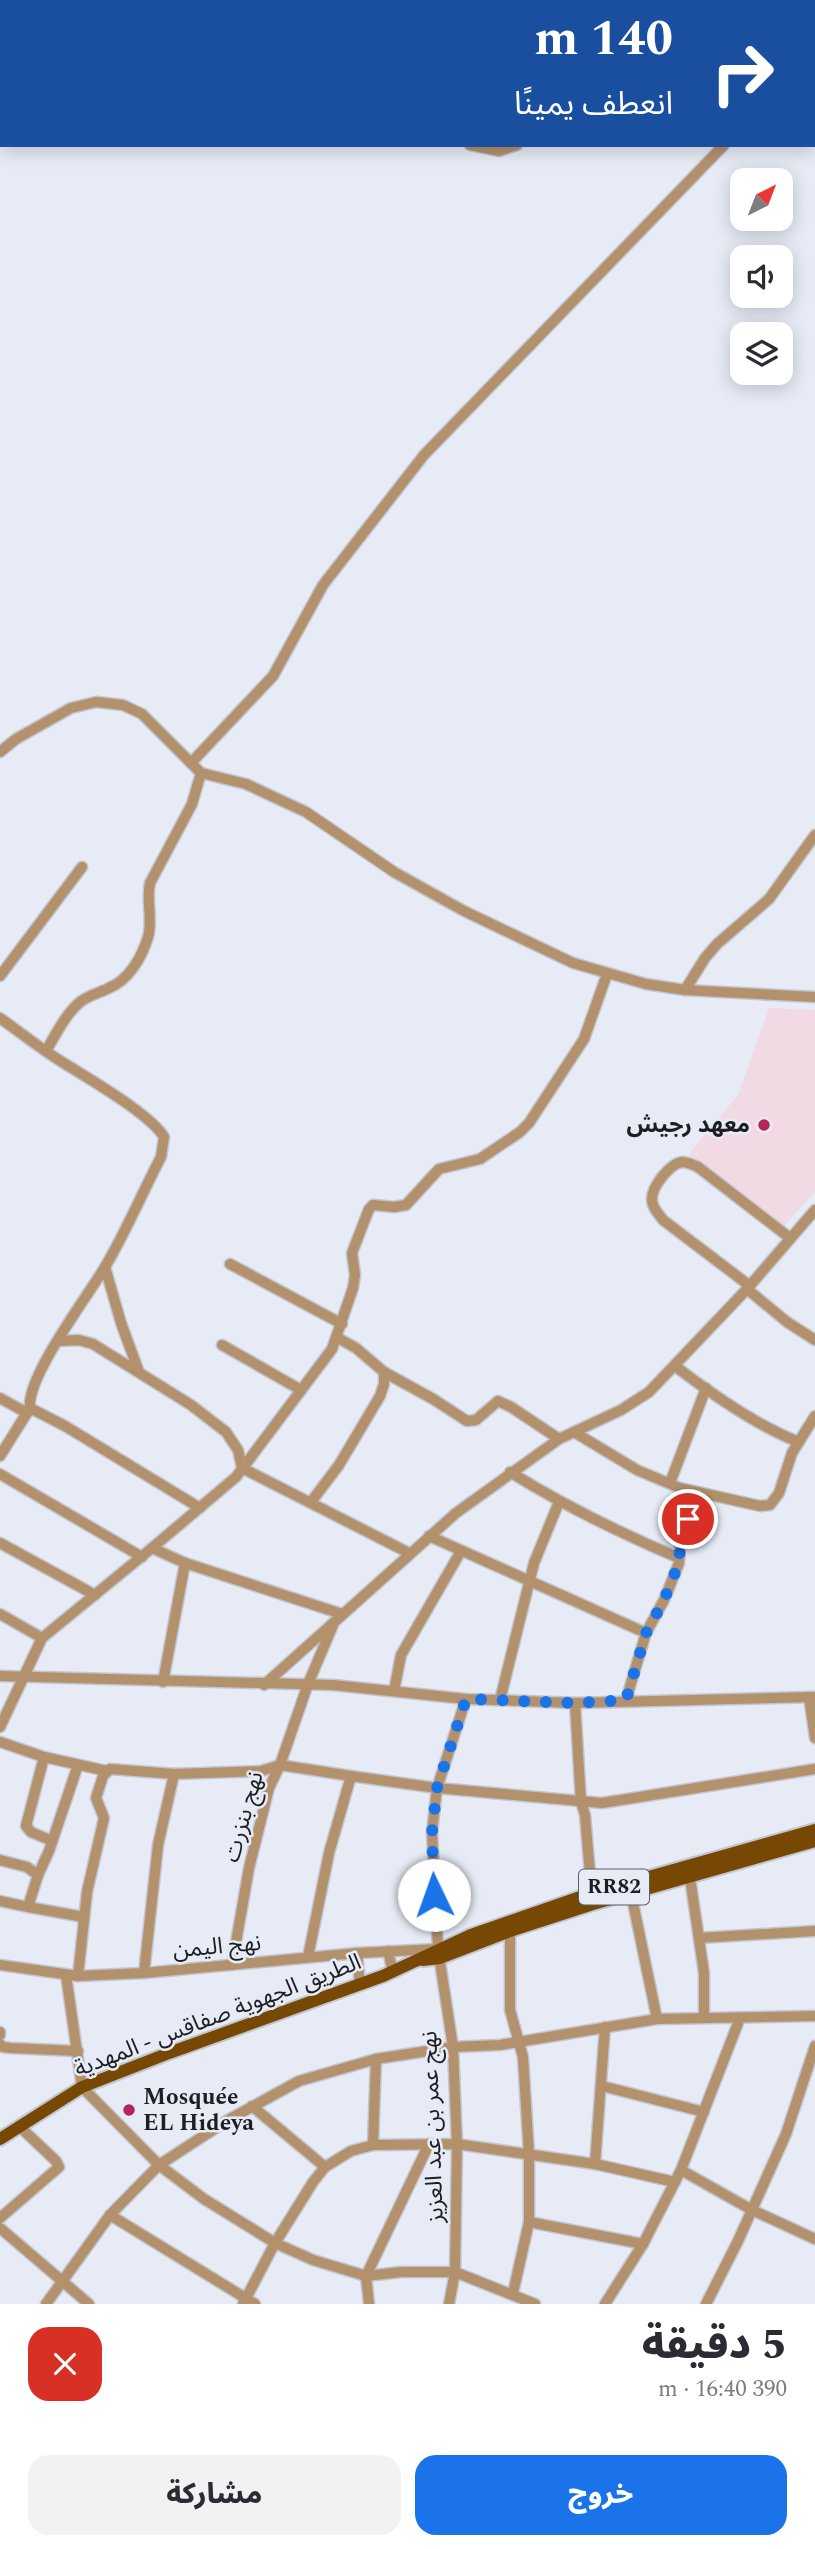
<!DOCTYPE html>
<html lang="ar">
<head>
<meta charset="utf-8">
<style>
	:root { --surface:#fff; --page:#f2f2f3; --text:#2b2b33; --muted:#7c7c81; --accent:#1a73e8 }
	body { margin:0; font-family:Spectral,"Noto Sans Arabic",serif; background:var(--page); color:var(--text); direction:rtl; height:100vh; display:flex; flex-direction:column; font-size:26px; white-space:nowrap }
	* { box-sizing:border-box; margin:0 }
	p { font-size:23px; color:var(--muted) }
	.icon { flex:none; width:38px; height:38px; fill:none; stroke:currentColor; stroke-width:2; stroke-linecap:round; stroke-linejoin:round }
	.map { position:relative; height:2304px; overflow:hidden; direction:ltr }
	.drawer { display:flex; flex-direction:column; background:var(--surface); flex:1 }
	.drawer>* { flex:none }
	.top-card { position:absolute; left:0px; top:0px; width:816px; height:147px; box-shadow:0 4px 18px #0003; direction:rtl; background:#1a4fa0; color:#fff; overflow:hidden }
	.needle { width:46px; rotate:42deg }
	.controls { position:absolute; left:730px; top:168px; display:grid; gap:14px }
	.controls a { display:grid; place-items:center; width:63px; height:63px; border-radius:14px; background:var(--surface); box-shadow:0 4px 18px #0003; font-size:35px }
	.pin { position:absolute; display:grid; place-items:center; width:60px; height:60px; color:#fff; margin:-30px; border:4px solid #fff; border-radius:50%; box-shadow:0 2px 7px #0007 }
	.me { position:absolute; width:77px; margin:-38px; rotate:357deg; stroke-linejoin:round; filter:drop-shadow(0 0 5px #0008) }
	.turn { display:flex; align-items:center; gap:24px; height:147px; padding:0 28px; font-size:32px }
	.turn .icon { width:91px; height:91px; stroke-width:2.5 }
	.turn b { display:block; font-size:49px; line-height:60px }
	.round { display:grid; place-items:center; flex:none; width:74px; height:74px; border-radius:21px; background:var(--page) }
	.head { display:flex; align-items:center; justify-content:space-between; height:119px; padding:0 28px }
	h1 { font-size:42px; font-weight:800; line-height:52px }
	.cta { display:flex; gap:14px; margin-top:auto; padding:14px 28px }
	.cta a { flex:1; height:80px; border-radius:21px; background:var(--accent); color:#fff; font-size:28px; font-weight:800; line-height:80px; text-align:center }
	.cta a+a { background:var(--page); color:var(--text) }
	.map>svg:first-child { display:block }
</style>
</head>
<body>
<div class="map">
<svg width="815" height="2304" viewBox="0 0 815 2304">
	<rect width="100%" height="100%" fill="#e7ebf6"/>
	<polygon fill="#f2dae4" points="769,1008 815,1010 815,1192 784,1226 688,1155 738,1095"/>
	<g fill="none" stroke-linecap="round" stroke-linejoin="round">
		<defs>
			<g id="minor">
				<polyline points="381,0 390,2"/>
				<polyline points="601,0 602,2"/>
				<polyline points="814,21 815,19"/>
				<polyline points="814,66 815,66"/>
				<polyline points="470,145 499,151 517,145"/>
				<polyline points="0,752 16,739 71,708 96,702 123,705 142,714 201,773 246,784 306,812 394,872 464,911 573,963 646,984 685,990 815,997"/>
				<polyline points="191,763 273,676 323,585 424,455 724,145"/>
				<polyline points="0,976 82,867"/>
				<polyline points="685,990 705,958 717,944 769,899 815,835"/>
				<path d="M0,1018C24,1035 47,1054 72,1068C94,1082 151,1115 164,1137L161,1157C142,1193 126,1232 105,1267C88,1296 26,1377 30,1408"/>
				<path d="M46,1051C56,1034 65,1015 80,1002C89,995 99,993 109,988C129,980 142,957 148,937C153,920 146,901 150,883L192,804L201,773"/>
				<polyline points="230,1264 342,1324"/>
				<polyline points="105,1267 121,1323 139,1372"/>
				<path d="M750,1286L663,1220C659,1214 652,1208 652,1200C651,1188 669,1164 682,1162C688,1162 693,1165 698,1167L790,1238"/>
				<polyline points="747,1289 787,1322 815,1340"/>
				<polyline points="338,1338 356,1348 384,1372 433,1399 467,1421 476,1420 498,1401 511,1407 559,1439"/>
				<polyline points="59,1341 79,1340 93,1344 191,1405 226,1432 238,1450 242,1468 409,1553"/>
				<polyline points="222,1345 301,1390"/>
				<path d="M675,1366C709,1392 759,1427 799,1442"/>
				<polyline points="0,1398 27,1413"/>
				<polyline points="574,1432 637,1470 680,1488 687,1499 688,1519 680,1544 679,1563 664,1600 646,1633"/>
				<polyline points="0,1456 30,1408 65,1426 200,1508"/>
				<path d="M510,1472C565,1506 620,1533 679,1558"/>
				<polyline points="0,1474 142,1557"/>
				<polyline points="670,1483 706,1388"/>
				<polyline points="680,1488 760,1506 770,1505 779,1493 792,1453 815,1416"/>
				<polyline points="311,1502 339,1465 380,1396 384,1384 384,1372"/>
				<polyline points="429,1536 646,1633 626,1700"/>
				<polyline points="0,1543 95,1595"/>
				<polyline points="152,1548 185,1563 163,1682"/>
				<polyline points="185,1563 342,1614"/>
				<polyline points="0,1614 42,1638"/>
				<polyline points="0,1676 333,1685 466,1699 575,1703 815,1697"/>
				<polyline points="264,1685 456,1513 559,1439 621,1410 649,1392 747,1289 815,1210"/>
				<polyline points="394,1691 401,1655 461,1551"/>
				<polyline points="809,1697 815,1738"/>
				<polyline points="500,1700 534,1563 559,1502"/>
				<polyline points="575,1703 581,1802 585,1815 592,1897"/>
				<polyline points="0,1727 42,1638 152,1548 236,1477 332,1349 353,1288 355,1275 352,1253 369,1209 373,1205 394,1207 406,1205 439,1169 480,1159 520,1132 529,1123 584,1039 607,974"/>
				<polyline points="0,1742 44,1757 26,1826 31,1832 52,1841"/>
				<polyline points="44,1757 107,1771"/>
				<polyline points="351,1776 437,1788 602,1803 815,1769"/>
				<polyline points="0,1860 27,1867 38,1875 28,1907 0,1901"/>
				<polyline points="38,1875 49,1851 78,1765"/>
				<polyline points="690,1878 704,1973 704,2017"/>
				<polyline points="631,1893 657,2019"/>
				<polyline points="28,1907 84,1917"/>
				<polyline points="510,1931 510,2010 523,2057 529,2154 529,2222 513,2293"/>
				<polyline points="699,1938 815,1931"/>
				<polyline points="388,1951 393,1972"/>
				<polyline points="357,1953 360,1985"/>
				<polyline points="0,1965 78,1976 144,1973 357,1953 437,1949"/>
				<polyline points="232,1965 249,1868 269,1788 280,1765 308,1684 333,1625"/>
				<polyline points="144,1973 158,1845 174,1774"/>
				<polyline points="66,1975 82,2087 159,2165 204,2199 275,2243 313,2260 366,2276 401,2272 455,2272 535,2304"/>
				<polyline points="78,1976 87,1892 104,1818 96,1798 103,1776 110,1769 174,1774 261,1771 280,1765 351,1776 329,1853 308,1957"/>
				<polyline points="0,2035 0,2032"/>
				<polyline points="0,2044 3,2047 11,2048 78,2051"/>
				<polyline points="602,2086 704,2112"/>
				<polyline points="252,2106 325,2167"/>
				<polyline points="373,2145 376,2059"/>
				<polyline points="595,2164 605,2027"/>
				<polyline points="681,2170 752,2210 815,2239"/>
				<polyline points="110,2215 255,2304"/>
				<polyline points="0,2218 59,2167 56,2161 19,2126"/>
				<polyline points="529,2222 643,2244"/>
				<polyline points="0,2228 89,2304"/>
				<polyline points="46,2304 110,2215 159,2165 228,2120 299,2081 376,2059 453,2047 500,2045 657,2019 815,2016"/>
				<polyline points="243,2304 275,2243 313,2182 325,2167 351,2151 373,2145 457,2144 595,2164 675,2182"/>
				<polyline points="369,2304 366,2276 429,2144"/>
				<polyline points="449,2304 455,2272 457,2144 453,2047 438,1949 432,1832 437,1788 466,1699"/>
				<polyline points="605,2304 643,2244 681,2170 740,2018"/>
				<polyline points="706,2304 738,2241 786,2134 815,2046"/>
			</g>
			<g id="major">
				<polyline points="423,1960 440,1958 510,1931 593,1904 815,1841"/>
				<polyline points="0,2139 82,2087 169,2053 383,1976 471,1935 592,1893 815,1830"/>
			</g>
		</defs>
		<use href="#minor" stroke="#c3c6d0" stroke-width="13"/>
		<use href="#major" stroke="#c3c6d0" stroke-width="16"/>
		<use href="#minor" stroke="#b3916d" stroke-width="10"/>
		<use href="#major" stroke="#774803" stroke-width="12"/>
	</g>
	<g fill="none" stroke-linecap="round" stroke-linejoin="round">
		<polyline stroke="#1a73e8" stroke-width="12" stroke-dasharray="0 21.6" points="434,1895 432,1832 437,1788 466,1699 575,1703 626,1700 646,1633 664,1600 679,1563 680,1544 688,1519"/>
	</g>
	<g fill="#b4265b" stroke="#e7ebf6" stroke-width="2.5">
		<circle cx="764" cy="1125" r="7"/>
		<circle cx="129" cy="2110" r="7"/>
	</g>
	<g text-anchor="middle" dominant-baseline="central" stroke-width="5" stroke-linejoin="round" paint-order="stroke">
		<rect fill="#e7ebf6" stroke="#5a5c62" stroke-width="2" x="579" y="1869.5" width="70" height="35" rx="5"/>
		<g font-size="21" font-weight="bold" fill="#1d1e22">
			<text x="614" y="1887">RR82</text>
		</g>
		<g font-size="23" font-weight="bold" fill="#1d1e22" stroke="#e7ebf6" text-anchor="end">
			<text x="750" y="1125">معهد رجيش</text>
			<text x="143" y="2097" text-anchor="start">Mosquée<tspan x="143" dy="26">EL Hideya</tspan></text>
		</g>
		<g font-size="23" fill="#1d1e22" stroke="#e7ebf6">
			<text transform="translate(244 1817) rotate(-74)">نهج بنزرت</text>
			<text transform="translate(217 1947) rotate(-5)">نهج اليمن</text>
			<text transform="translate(218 2016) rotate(-21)">الطريق الجهوية صفاقس - المهدية</text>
			<text transform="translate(433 2127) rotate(-92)">نهج عمر بن عبد العزيز</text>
		</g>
	</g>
</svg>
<div class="controls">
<a><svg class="needle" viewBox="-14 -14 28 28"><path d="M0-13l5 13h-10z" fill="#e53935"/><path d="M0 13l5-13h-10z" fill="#7c7c81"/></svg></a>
<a><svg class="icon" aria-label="sound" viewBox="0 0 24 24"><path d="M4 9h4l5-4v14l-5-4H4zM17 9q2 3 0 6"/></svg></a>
<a><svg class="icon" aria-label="layers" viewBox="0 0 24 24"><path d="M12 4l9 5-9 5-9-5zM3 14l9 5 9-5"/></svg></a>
</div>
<div class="pin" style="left:688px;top:1519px;background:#d93025"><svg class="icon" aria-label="arrive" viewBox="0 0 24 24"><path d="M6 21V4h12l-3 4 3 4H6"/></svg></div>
<svg class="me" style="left:434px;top:1895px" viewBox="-20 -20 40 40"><circle r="19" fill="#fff"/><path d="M0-13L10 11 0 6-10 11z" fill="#1a73e8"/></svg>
<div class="top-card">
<div class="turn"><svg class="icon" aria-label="right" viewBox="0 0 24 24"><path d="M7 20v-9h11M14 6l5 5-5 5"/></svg><div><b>140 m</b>انعطف يمينًا</div></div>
</div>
</div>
<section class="drawer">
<div class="head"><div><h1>5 دقيقة</h1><p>390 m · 16:40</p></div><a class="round" style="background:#d93025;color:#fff"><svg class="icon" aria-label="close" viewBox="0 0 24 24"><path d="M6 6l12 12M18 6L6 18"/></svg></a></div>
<div class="cta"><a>خروج</a><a>مشاركة</a></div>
</section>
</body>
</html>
